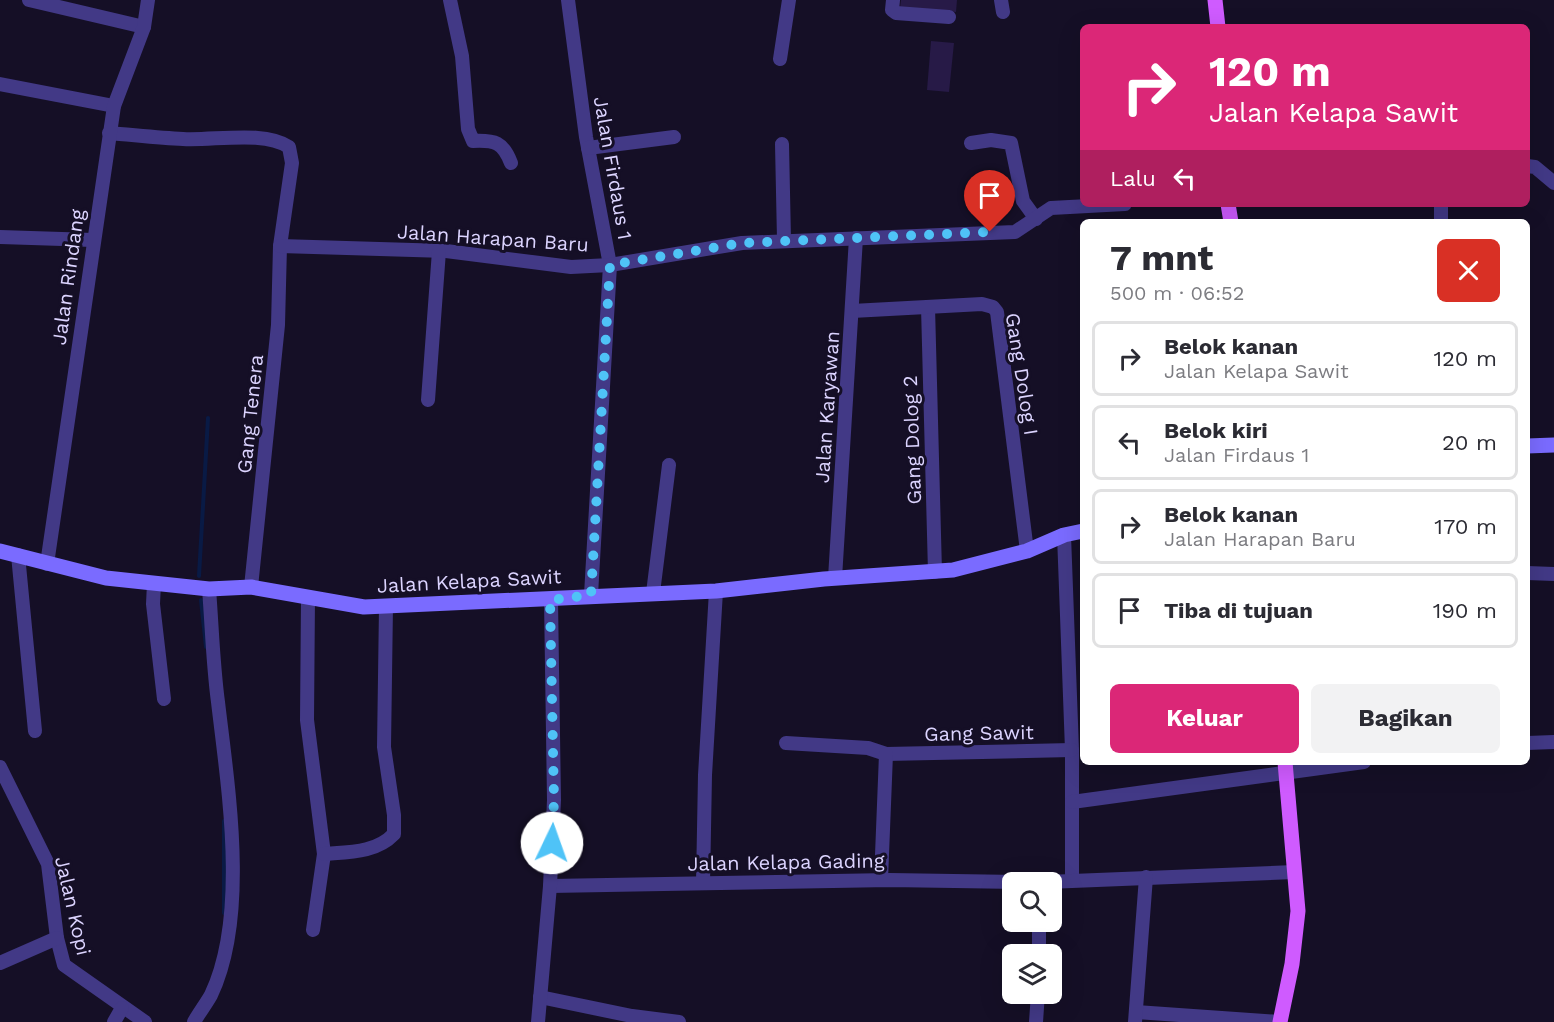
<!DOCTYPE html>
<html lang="id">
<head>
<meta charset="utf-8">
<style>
	:root { --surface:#fff; --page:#f2f2f3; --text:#2b2b33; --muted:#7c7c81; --line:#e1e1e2; --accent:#db2777 }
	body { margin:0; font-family:"Work Sans",sans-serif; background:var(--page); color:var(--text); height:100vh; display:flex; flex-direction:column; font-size:22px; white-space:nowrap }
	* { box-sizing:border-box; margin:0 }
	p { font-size:20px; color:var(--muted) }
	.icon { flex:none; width:33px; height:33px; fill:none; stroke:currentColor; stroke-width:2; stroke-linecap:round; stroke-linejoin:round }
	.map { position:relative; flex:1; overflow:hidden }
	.side { position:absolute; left:1080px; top:219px; width:450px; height:546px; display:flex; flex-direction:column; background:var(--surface); border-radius:9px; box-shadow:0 6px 24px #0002 }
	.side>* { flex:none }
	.hud { position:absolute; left:1080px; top:24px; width:450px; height:183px; border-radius:9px; box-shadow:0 6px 24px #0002; background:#db2777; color:#fff; overflow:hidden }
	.buttons { position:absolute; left:1002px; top:872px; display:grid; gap:12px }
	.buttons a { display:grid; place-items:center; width:60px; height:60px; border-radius:9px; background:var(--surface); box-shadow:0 6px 24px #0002; font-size:30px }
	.pin { position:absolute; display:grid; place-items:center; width:51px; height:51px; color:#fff; margin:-62px -26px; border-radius:50% 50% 50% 0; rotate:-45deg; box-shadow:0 0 6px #0007 }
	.pin .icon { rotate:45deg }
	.me { position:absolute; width:66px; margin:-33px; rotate:3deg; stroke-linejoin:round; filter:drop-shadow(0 0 4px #0008) }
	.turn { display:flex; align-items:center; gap:21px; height:126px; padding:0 30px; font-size:27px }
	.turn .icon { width:78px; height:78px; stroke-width:2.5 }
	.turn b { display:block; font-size:42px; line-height:51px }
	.then { display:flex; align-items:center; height:57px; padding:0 30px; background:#0003; gap:12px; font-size:22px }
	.round { display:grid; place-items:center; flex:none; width:63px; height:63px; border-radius:9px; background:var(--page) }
	.overview { display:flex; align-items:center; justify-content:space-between; height:102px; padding:0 30px }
	h1 { font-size:36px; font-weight:700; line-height:45px }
	.button { display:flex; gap:12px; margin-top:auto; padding:12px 30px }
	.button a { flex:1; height:69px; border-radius:9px; background:var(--accent); color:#fff; font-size:24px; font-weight:700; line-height:69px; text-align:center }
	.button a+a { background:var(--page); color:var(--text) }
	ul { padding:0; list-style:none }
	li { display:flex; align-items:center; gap:18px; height:75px; margin:0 12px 9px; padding:0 18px; border:3px solid var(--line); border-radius:9px }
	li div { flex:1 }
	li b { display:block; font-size:22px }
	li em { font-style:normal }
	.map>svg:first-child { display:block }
</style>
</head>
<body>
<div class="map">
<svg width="1554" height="1022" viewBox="0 0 1554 1022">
	<rect width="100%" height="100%" fill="#150f26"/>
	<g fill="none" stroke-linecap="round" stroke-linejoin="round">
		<g stroke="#091a45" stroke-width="4">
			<polyline points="199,576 208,418"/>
			<polyline points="201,600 206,647"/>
			<polyline points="224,913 224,821"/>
		</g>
	</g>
	<g fill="#271a47">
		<polygon points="901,0 957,0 956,12 900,8"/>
		<polygon points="931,41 954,43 949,92 927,90"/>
	</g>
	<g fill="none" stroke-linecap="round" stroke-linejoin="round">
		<g stroke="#423986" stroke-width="14">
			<polyline points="29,0 144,27"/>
			<path d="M450,0L462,56L468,129L473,141C495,140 503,142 511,163"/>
			<polyline points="568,0 586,137 610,265 591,595"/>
			<polyline points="893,0 892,10 896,13 949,17"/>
			<polyline points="1001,0 1003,12"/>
			<polyline points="780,59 789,0"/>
			<polyline points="0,84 114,106"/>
			<path d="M109,133C134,135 159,138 183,139C213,141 264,130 289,147L292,163L280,246L278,325L251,587"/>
			<polyline points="971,143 991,140 1011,143 1023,201 1036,219"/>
			<polyline points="782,144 784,240"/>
			<polyline points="588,148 674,137"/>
			<polyline points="1527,166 1535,167 1554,183"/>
			<polyline points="1441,204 1441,222"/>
			<polyline points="0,237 93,240"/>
			<polyline points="280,246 446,251 571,267 610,265 742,243 1015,232 1051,208 1125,204"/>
			<polyline points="928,307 935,572"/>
			<polyline points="852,311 982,304 993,307 997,312 1027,551"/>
			<polyline points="428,400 439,251"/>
			<polyline points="1064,535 1072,750 1072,880"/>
			<polyline points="18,555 35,731"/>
			<polyline points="47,564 114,106 144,27 148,0"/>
			<polyline points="1527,573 1554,574"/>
			<polyline points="835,578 856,238"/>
			<polyline points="154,583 153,604 164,699"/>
			<polyline points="653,593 669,465"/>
			<polyline points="308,598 307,720 324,854 313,930"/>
			<polyline points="786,743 868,748 886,754 1072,750"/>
			<polyline points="1527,743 1554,742"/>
			<polyline points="0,767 48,864 57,938 64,965 145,1022"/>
			<polyline points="1072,802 1364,762"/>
			<path d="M324,854C349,852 376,853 394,834V815L384,747L386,606"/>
			<polyline points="881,880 886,754"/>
			<polyline points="1047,882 1294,872"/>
			<polyline points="703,883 705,775 716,591"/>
			<polyline points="550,886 890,880 1023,882"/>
			<polyline points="1039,954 1039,921"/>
			<polyline points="0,963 57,938"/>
			<polyline points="540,997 632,1016 679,1022"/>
			<polyline points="1136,1012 1280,1022"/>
			<polyline points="114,1022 122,1008"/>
			<path d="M194,1022C199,1013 206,1004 211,995C249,915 228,788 218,702C213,665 212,627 209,589"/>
			<polyline points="538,1022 550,886 554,800 551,600"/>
			<polyline points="1036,1022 1038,993"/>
			<polyline points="1135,1022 1146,877"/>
		</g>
		<g stroke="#7a6bff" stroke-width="15">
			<polyline points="1527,446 1554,445"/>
			<polyline points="0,551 106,578 209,589 251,587 364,607 716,591 824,579 953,570 1027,551 1064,535 1083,531"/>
		</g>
		<g stroke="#cf5bff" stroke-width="15">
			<polyline points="1215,0 1218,27"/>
			<polyline points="1228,204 1231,222"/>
			<polyline points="1280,1022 1292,964 1298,911 1285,762"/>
		</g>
	</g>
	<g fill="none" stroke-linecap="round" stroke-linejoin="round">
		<polyline stroke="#4fc3f7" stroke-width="10" stroke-dasharray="0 18" points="552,843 554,800 550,600 591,595 610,265 742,243 990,232"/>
	</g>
	<g text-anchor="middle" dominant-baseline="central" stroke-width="6" stroke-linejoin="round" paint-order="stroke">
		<g font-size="20" fill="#dcd4ff" stroke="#150f26">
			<text transform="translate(613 168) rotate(80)">Jalan Firdaus 1</text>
			<text transform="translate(493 238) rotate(4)">Jalan Harapan Baru</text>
			<text transform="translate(68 277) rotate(-82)">Jalan Rindang</text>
			<text transform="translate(1022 374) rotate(81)">Gang Dolog I</text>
			<text transform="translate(827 407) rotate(-86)">Jalan Karyawan</text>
			<text transform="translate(250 414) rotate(-84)">Gang Tenera</text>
			<text transform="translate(912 440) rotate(-92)">Gang Dolog 2</text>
			<text transform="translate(469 581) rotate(-3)">Jalan Kelapa Sawit</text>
			<text transform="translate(979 733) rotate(-1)">Gang Sawit</text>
			<text transform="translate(786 862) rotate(-1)">Jalan Kelapa Gading</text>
			<text transform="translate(73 906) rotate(77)">Jalan Kopi</text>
		</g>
	</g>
</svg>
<div class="buttons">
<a><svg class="icon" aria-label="search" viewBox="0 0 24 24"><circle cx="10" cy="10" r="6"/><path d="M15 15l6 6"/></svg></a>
<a><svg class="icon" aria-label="layers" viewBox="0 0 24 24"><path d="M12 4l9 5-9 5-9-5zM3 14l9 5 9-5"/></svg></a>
</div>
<div class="pin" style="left:990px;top:232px;background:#d93025"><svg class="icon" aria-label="arrive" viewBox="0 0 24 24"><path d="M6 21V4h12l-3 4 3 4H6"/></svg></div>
<svg class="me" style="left:552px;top:843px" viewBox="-20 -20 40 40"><circle r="19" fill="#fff"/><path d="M0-13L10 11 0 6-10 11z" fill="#4fc3f7"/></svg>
<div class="hud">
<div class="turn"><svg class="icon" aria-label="right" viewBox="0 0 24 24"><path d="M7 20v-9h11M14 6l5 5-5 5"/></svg><div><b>120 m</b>Jalan Kelapa Sawit</div></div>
<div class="then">Lalu<svg class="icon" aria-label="left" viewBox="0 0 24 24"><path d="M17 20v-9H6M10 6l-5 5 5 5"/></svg></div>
</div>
<section class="side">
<div class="overview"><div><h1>7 mnt</h1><p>500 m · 06:52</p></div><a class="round" style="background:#d93025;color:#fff"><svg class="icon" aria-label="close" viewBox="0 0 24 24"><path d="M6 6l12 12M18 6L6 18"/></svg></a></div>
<ul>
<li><svg class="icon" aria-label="right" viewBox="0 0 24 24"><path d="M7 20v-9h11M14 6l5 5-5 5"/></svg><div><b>Belok kanan</b><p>Jalan Kelapa Sawit</p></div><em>120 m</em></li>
<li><svg class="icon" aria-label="left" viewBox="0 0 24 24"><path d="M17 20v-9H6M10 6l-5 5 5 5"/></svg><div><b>Belok kiri</b><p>Jalan Firdaus 1</p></div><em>20 m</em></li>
<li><svg class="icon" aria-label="right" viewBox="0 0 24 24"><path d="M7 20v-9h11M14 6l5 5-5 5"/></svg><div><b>Belok kanan</b><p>Jalan Harapan Baru</p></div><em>170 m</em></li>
<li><svg class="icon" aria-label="arrive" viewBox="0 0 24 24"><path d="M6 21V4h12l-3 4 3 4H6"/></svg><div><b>Tiba di tujuan</b></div><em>190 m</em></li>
</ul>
<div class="button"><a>Keluar</a><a>Bagikan</a></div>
</section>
</div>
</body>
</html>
